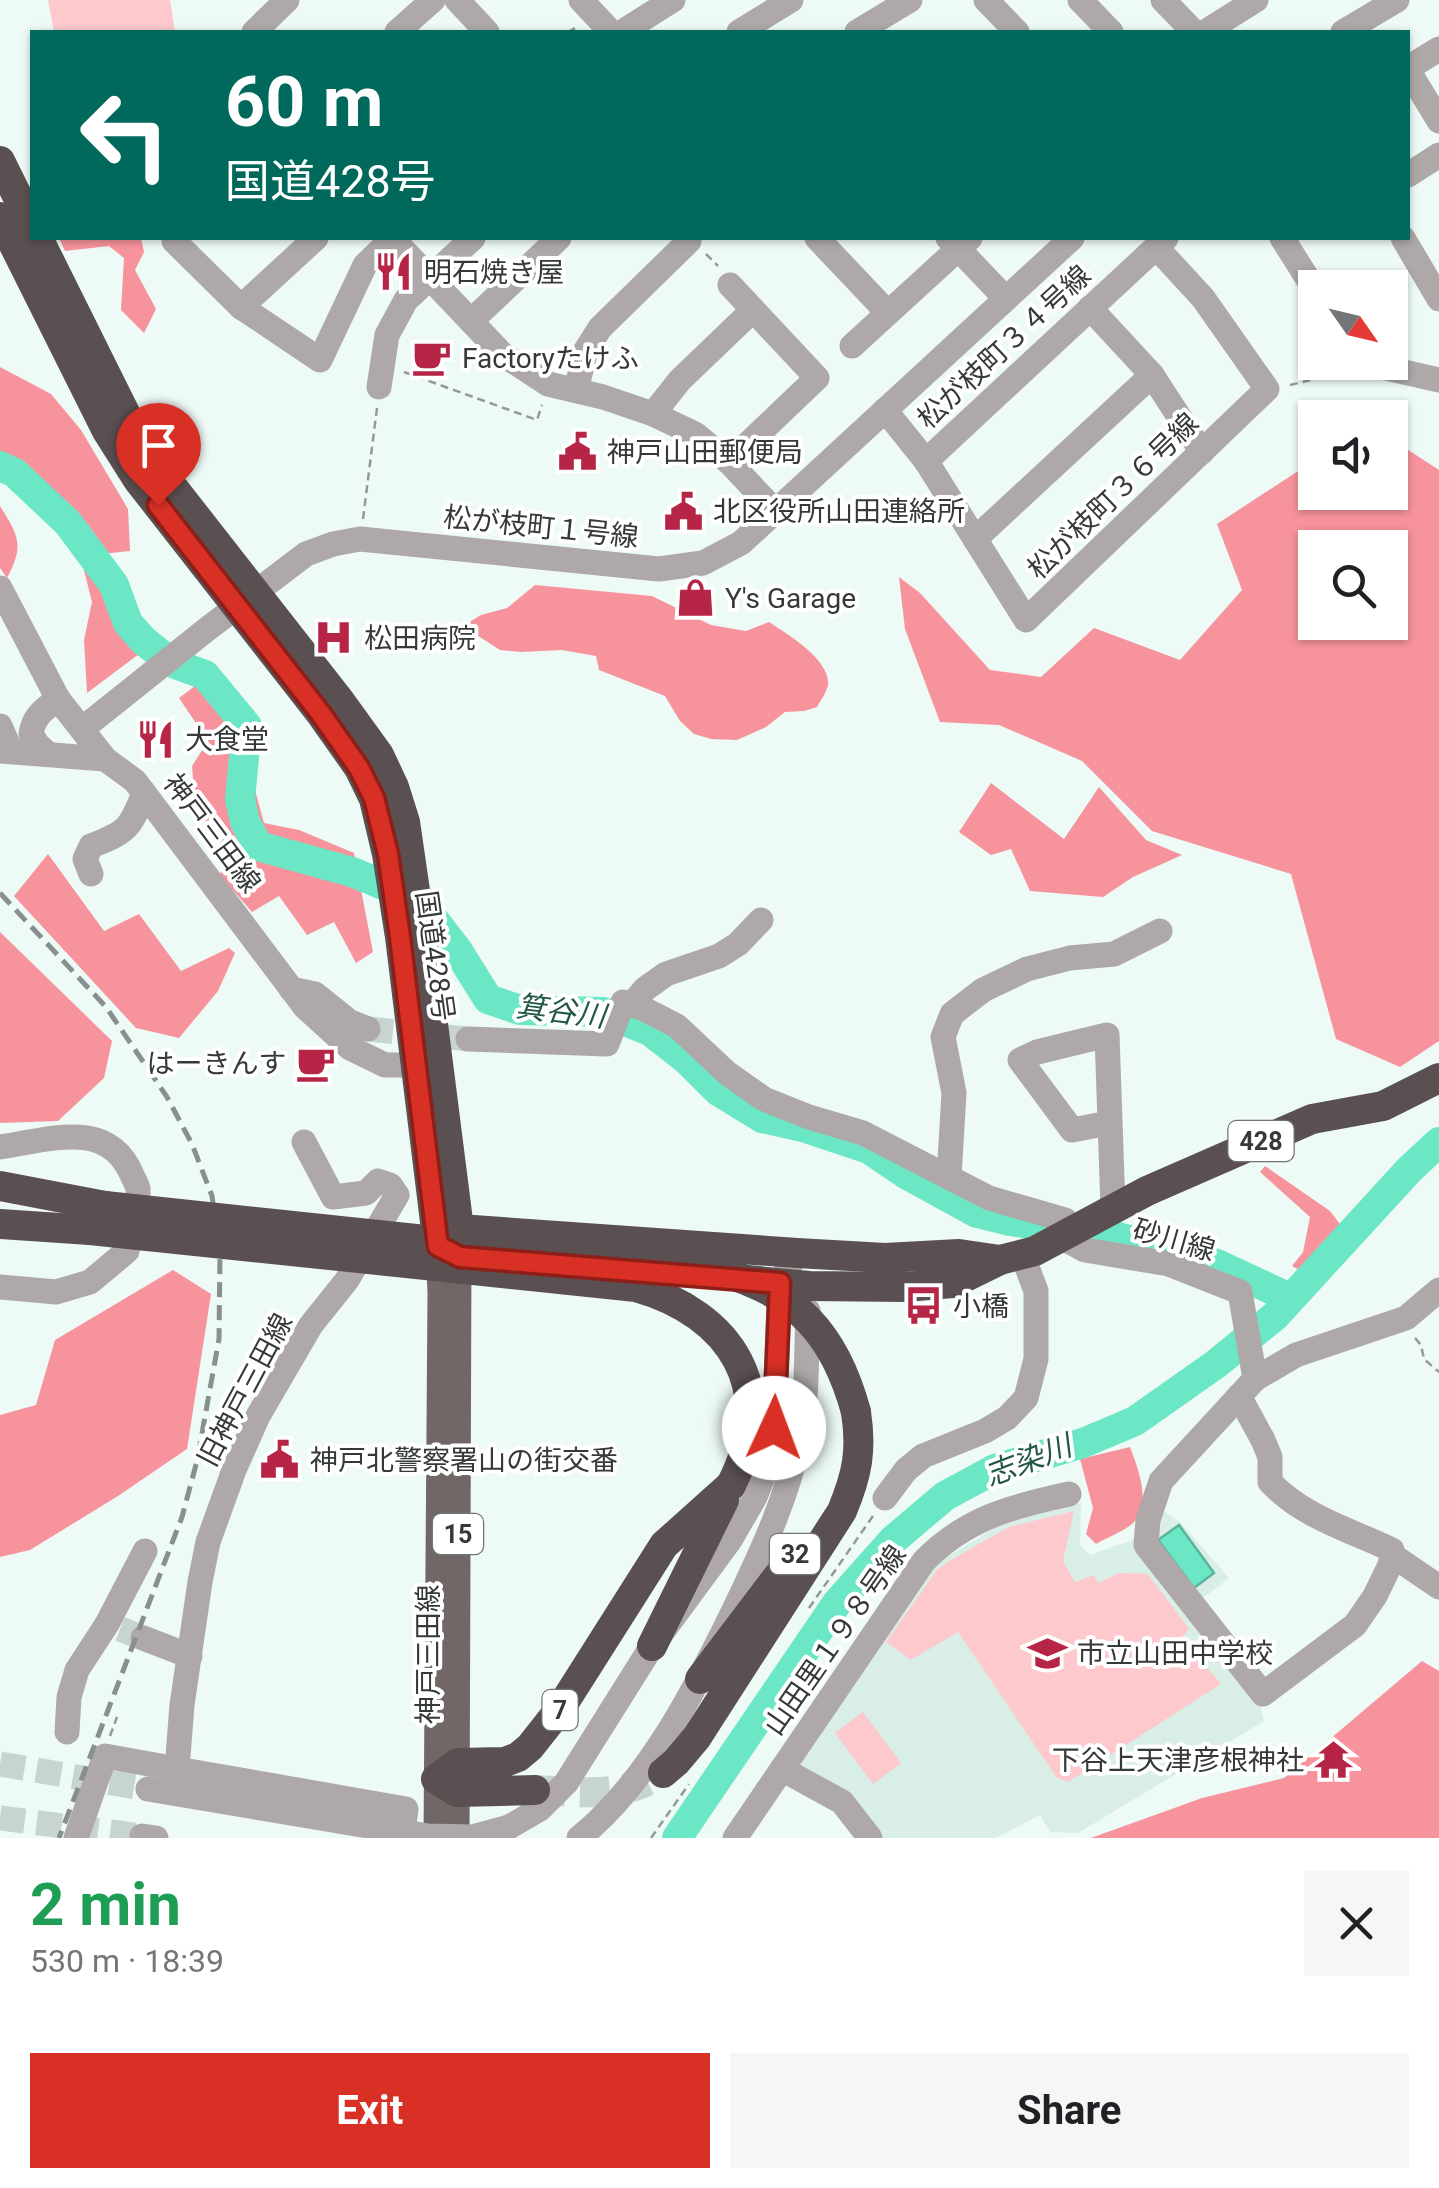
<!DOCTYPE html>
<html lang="en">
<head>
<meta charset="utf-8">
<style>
	:root { --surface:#fff; --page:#f6f6f6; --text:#202124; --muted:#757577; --accent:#d93025 }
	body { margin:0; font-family:Roboto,"Noto Sans JP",sans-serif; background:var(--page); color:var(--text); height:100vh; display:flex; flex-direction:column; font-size:38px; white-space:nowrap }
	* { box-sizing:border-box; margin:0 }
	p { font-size:32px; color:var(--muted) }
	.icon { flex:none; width:55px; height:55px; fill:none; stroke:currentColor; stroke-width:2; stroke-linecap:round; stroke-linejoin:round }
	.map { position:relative; height:1838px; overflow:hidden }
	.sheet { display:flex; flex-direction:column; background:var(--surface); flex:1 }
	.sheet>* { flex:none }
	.hud { position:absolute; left:30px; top:30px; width:1380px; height:210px; border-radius:0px; box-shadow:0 2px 8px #0004; background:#00695c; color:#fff; overflow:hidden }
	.needle { width:65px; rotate:124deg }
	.tools { position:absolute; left:1298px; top:270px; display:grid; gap:20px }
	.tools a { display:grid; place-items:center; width:110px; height:110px; border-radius:0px; background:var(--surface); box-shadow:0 2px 8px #0004; font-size:50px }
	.pin { position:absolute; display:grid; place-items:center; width:85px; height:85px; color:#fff; margin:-102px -42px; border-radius:50% 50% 50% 0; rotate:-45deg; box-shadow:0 0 10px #0007 }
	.pin .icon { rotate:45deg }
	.me { position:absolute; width:110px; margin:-55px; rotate:2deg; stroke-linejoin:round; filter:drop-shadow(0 0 8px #0008) }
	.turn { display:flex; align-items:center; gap:35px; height:210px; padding:0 30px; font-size:45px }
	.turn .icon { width:130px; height:130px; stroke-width:2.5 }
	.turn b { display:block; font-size:70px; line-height:85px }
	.round { display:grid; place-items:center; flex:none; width:105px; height:105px; border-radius:0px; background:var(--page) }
	.overview { display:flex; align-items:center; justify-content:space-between; height:170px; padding:0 30px }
	h1 { font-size:60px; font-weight:700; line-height:75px; color:#1e9e55 }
	.primary-button { display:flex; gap:20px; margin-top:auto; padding:20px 30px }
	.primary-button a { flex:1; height:115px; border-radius:0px; background:var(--accent); color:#fff; font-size:40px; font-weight:700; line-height:115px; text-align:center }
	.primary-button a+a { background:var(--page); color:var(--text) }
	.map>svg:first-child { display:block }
</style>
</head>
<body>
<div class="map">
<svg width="1439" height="1838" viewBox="0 0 1439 1838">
	<rect width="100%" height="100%" fill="#edfaf6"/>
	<polygon fill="#d9eee7" points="1081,1503 1080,1545 1090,1555 1130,1541 1165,1512 1180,1522 1229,1578 1185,1612 1258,1695 1264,1721 1078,1833 1050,1832 1040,1815 996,1838 877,1838 799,1765 931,1567 1006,1521"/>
	<g fill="#fdc9cc">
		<polygon points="48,0 170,0 175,32 54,32"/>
		<polygon points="1074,1511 1063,1561 1075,1582 1094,1575 1099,1583 1119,1573 1148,1574 1189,1629 1181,1638 1221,1684 1068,1782 1057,1778 958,1632 911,1660 886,1642 937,1570 951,1560 1009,1527"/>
		<polygon points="863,1712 901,1763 873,1784 835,1733"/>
	</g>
	<g fill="#f7939c" fill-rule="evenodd">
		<polygon points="59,238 141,238 144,252 135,270 156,309 144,333 121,310 124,258 109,246 65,251"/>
		<polygon points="0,367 51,394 81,430 128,509 130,551 101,554 105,581 126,635 143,651 87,693 84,640 92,602 80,554 73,512 37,477 0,483"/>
		<path d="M1399,444L1439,470V1041L1400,1067L1336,1039L1291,874L1152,831L1082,761L999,725L940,722L905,629L899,577L920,593L990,670L1041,677L1094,628L1180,660L1242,590L1217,524L1315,460V492H1390V445ZM1315,548H1390V622H1315Z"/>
		<path d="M0,506C18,535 25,545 7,578L0,568Z"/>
		<path d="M535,585L652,596L711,625L746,631L769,622C787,634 831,660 828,685C826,693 821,700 817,707L804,711L785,712L766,727L737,740L711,739L694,734L680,721L665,696L599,670L596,656L562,650L521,652L500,650L463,626L481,615L507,608Z"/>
		<polygon points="199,683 232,734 255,740 253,783 264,823 299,830 354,853 373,952 356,963 334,922 307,935 279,896 252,912 219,874 233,862 195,805 192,766 208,741 179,698"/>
		<polygon points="991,783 1064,839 1099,787 1146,840 1182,855 1133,877 1103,897 1030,891 1011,849 991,855 959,832"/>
		<polygon points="48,854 104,931 139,914 181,971 229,948 235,953 218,991 179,1038 136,1028 14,896"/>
		<polygon points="0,932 112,1041 104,1078 58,1121 0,1123"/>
		<polygon points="1265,1166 1330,1211 1340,1224 1305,1273 1292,1266 1303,1252 1310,1217 1260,1172"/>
		<polygon points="173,1270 211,1294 187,1449 118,1496 30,1550 0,1557 0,1415 36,1405 55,1340"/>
		<path d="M1130,1447C1138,1469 1153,1505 1132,1524C1122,1532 1106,1538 1096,1544L1086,1534L1093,1508L1080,1459Z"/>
		<polygon points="1422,1661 1439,1671 1439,1838 1091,1838 1202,1798 1284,1778"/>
	</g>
	<polygon fill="#6be7c6" stroke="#5bb39b" stroke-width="2.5" points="1179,1525 1214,1573 1194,1588 1158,1540"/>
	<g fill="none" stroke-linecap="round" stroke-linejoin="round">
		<g stroke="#6be7c6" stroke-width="30">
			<polyline points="0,466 15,473 68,523 114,585 128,623 143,640 170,662 205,675 247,726 240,799 245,822 258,846 352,872 423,901 428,906 428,912 458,951 488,999 520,1010 603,1012 650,1031 687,1060 718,1091 762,1118 803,1127 869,1149 906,1174 977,1213 1010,1221 1114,1236 1217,1264 1290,1298"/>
			<polyline points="677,1838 837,1603 893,1540 945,1496 995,1469 1083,1443 1135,1421 1216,1364 1275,1316 1409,1170 1439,1142"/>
		</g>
		<g stroke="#c8d4d0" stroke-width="25" stroke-dasharray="25 12" stroke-linecap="butt">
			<polyline points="368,1029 468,1039"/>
			<polyline points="120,1629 143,1638"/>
			<polyline points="0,1764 148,1789"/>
			<polyline points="0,1818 142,1836"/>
		</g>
		<path stroke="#c8d4d0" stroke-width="30" stroke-dasharray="30 15" stroke-linecap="butt" d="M535,1790C571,1791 614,1798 647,1781"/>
		<g stroke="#919a97" stroke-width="2.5" stroke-dasharray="8 5" stroke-linecap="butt">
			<polyline points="568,32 577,27"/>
			<polyline points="706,254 718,266"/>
			<polyline points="404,372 537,420 542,405"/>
			<polyline points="1290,385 1315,379 1340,370"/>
			<polyline points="363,519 377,408"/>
			<polyline points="1415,1338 1421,1345 1424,1359 1439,1372"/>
			<polyline points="809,1608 873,1516"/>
			<polyline points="110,1736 117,1717"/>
			<polyline points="651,1838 689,1784"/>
		</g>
		<g stroke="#aea8a8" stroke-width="25">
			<polyline points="457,0 487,32"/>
			<polyline points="581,0 611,32"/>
			<polyline points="986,0 1017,32"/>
			<polyline points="1080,0 1111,32"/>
			<polyline points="1163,0 1194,32"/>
			<polyline points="254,32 287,0"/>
			<polyline points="397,32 433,0"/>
			<polyline points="622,32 673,0"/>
			<polyline points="739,32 791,0"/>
			<polyline points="857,32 910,0"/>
			<polyline points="1205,32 1256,0"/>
			<polyline points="1343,32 1397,0"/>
			<polyline points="1408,68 1439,49"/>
			<polyline points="1408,70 1439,121"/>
			<polyline points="1408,175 1439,155"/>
			<polyline points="178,238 174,241 241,307 316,238"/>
			<polyline points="392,238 502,354 548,384 603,397 653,414 695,434 729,462 775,511"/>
			<polyline points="817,238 888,313"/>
			<polyline points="948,238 1006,299"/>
			<polyline points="1282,238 1315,290"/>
			<polyline points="1403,238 1439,299"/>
			<polyline points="241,307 320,360 365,265 393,238"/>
			<polyline points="1090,308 1152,375 1202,452"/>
			<polyline points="471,321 559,238"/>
			<polyline points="852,346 970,238"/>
			<polyline points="1360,362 1439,380"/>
			<polyline points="379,387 387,335 406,300 473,238"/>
			<polyline points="576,390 586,350 600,328 689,241 686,238"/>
			<polyline points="885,410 926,461 1026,620 1267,389 1203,298 1156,247"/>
			<polyline points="653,414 680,380 753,310"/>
			<polyline points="926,461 1166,238"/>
			<polyline points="729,462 817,378 730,285"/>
			<polyline points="975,539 1152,375"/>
			<polyline points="0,588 58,699 105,759 135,781 305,1007 350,1048 385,1065 417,1065"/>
			<polyline points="0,726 11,751"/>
			<polyline points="82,729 206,630 306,554 333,544 360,539 659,569 703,563 741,543 1072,238"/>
			<polyline points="0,751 105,759"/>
			<path d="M48,754L37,744L31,734C33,717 44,709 58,699"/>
			<path d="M91,874L85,859L91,846C127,832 130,829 144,793"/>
			<polyline points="291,989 315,994 350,1022 368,1029"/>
			<polyline points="632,1004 645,989 666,974 719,956 738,944 761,920"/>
			<polyline points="468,1039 607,1044 623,1002 642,1008 677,1026 727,1073 764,1099 809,1117 863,1133 989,1198 1065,1220 1070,1242 1085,1250 1169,1264 1240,1292 1255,1379 1161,1481 1148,1520 1146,1545 1263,1694 1355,1625 1375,1596 1390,1565 1392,1555"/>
			<polyline points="1109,1123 1072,1130 1020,1060 1037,1052 1107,1035 1113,1208"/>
			<polyline points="304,1142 333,1197 366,1193 378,1181 390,1185 397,1195 347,1280 311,1325 258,1416 234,1470 208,1542 200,1582 182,1705 177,1769 406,1809 402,1838"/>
			<path d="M0,1147C49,1140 108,1118 132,1175C134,1180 137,1184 138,1189C139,1198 134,1211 132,1220L138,1221"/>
			<polyline points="949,1177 954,1093 943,1037 952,1014 983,990 1027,969 1070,958 1114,954 1160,931"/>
			<polyline points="0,1287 56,1292 90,1282 127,1251 132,1220"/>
			<polyline points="1255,1379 1296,1355 1406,1318 1439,1290"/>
			<path d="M1239,1396L1263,1440L1270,1457V1482C1303,1517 1350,1530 1392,1550V1555L1439,1587"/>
			<polyline points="885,1498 906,1470 923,1456 985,1431 1007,1418 1026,1398 1036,1359 1036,1291 1022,1254"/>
			<polyline points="143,1638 190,1656"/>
			<polyline points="67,1732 69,1697 77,1670 107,1624 145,1551"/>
			<polyline points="782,1769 842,1802 870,1838"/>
			<polyline points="509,1827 540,1809 566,1783 652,1646 730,1540 755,1497 764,1474 771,1451 774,1428 780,1283 797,1253"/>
			<polyline points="142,1836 156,1838"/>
			<polyline points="76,1838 105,1756 177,1769"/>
			<path d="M579,1838C648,1782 695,1690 733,1612C760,1556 786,1501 799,1441C808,1399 806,1354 808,1311"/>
			<path d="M735,1838L924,1561C966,1518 1013,1506 1069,1494"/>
		</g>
		<g stroke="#716767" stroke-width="25">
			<polyline points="436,1838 440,1292 438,1248"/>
			<polyline points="457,1838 459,1249"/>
		</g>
		<g stroke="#5b5051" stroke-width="30">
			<polyline points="0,161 32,226"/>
			<polyline points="0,217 107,431 138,480 321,714 359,768 374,799 387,854 400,937 438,1246 457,1256"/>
			<polyline points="38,238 128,419 157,467 340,701 379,755 394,787 405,822 424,953 459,1229 797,1253 885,1258 959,1254 1000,1260"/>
			<polyline points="0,1186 105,1206"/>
			<polyline points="0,1224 90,1230"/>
			<polyline points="747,1280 809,1286 905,1287 953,1283 1000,1260 1035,1251 1147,1191 1312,1119 1383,1106 1439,1078"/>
			<polyline points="652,1646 724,1500"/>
			<polyline points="700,1679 788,1563"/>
			<path d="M663,1773L676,1762L697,1737L842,1511C857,1475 862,1451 856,1412"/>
			<polyline points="535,1790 457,1792 436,1779 458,1763 505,1762 518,1757 530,1747 560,1709 664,1545 731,1485"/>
		</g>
		<polyline stroke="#87908d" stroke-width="5" stroke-dasharray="15 8" stroke-linecap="butt" points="0,893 106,1007 167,1097 192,1144 212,1196 220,1253 219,1339 197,1461 182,1517 59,1838"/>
		<polyline stroke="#aea8a8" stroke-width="25" points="148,1789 428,1836 472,1837 509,1827"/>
		<g stroke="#5b5051" stroke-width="30">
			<path d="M105,1206L719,1271C797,1293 835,1334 856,1412"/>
			<path d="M90,1230L636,1287C732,1314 780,1391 731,1485"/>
		</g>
	</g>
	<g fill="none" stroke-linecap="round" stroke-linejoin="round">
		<defs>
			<polyline id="route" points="158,505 321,714 359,768 374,798 388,854 400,937 438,1246 460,1257 780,1283 774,1428"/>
		</defs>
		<use href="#route" stroke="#8d1f18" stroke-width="25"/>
		<use href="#route" stroke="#d93025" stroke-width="18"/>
	</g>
	<defs>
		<symbol id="restaurant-bare" viewBox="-9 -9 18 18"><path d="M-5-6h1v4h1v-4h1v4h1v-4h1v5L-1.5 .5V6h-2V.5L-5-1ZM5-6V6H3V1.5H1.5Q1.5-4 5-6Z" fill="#b62545" stroke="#fff" stroke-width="2.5" paint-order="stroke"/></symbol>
		<symbol id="cafe-bare" viewBox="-9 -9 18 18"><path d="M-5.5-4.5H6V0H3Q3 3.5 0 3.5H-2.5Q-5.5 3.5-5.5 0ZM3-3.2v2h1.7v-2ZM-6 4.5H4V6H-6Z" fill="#b62545" stroke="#fff" stroke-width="2.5" paint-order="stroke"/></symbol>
		<symbol id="civic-bare" viewBox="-9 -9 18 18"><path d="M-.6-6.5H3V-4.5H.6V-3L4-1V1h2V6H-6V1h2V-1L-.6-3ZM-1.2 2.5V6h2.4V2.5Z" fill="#b62545" stroke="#fff" stroke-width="2.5" paint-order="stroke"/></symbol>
		<symbol id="shop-bare" viewBox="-9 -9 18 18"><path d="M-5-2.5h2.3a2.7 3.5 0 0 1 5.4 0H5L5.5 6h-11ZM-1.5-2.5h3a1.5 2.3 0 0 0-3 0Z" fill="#b62545" stroke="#fff" stroke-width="2.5" paint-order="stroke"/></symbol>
		<symbol id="hospital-bare" viewBox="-9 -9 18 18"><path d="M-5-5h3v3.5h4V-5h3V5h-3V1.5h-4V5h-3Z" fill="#b62545" stroke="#fff" stroke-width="2.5" paint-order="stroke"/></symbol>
		<symbol id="bus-bare" viewBox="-9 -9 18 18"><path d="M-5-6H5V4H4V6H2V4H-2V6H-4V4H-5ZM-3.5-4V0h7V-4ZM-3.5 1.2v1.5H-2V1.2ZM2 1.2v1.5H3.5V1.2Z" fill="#b62545" stroke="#fff" stroke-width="2.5" paint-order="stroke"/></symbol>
		<symbol id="school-bare" viewBox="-9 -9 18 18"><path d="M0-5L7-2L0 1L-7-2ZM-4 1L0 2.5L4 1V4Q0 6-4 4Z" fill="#b62545" stroke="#fff" stroke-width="2.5" paint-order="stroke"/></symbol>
		<symbol id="temple-bare" viewBox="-9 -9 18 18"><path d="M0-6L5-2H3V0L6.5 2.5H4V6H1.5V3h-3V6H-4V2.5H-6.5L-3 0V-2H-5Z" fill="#b62545" stroke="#fff" stroke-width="2.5" paint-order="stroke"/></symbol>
	</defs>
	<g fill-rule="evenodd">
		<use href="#restaurant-bare" x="366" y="244" width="55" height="55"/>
		<use href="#cafe-bare" x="404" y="330" width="55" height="55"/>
		<use href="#civic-bare" x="550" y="424" width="55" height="55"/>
		<use href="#civic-bare" x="656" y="484" width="55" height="55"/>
		<use href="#shop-bare" x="668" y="570" width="55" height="55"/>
		<use href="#hospital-bare" x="306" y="610" width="55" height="55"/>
		<use href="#restaurant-bare" x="128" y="712" width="55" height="55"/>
		<use href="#cafe-bare" x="288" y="1036" width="55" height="55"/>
		<use href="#bus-bare" x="896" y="1278" width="55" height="55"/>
		<use href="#civic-bare" x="252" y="1432" width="55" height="55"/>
		<use href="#school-bare" x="1020" y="1626" width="55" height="55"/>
		<use href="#temple-bare" x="1306" y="1732" width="55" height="55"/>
	</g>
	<g text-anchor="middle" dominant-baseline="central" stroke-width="8" stroke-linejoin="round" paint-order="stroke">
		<g fill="#fff" stroke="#727574" stroke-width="2.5">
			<rect x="1228.5" y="1121" width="65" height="40" rx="8"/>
			<rect x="433" y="1514" width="50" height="40" rx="8"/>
			<rect x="770" y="1534" width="50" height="40" rx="8"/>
			<rect x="542.5" y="1690" width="35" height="40" rx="8"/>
		</g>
		<g font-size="25" font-weight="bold" fill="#353a38">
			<text x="1261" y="1141">428</text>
			<text x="458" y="1534">15</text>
			<text x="795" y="1554">32</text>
			<text x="560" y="1710">7</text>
		</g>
		<g font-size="28" fill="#353a38" stroke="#fff" text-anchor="start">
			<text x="424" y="272">明石焼き屋</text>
			<text x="462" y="358">Factoryたけふ</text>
			<text x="607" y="452">神戸山田郵便局</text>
			<text x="713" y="511">北区役所山田連絡所</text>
			<text x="725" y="598">Y's Garage</text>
			<text x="364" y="638">松田病院</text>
			<text x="185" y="739">大食堂</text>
			<text x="286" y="1063" text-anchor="end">はーきんす</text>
			<text x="953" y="1306">小橋</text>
			<text x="310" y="1460">神戸北警察署山の街交番</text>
			<text x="1077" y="1653">市立山田中学校</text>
			<text x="1304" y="1760" text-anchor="end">下谷上天津彦根神社</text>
		</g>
		<g font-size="28" fill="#353a38" stroke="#fff">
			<text transform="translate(1004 347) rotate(-43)">松が枝町３４号線</text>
			<text transform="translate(1113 496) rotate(-44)">松が枝町３６号線</text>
			<text transform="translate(541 527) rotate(6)">松が枝町１号線</text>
			<text transform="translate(212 833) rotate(53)">神戸三田線</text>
			<text transform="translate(435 956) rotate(82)">国道428号</text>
			<text transform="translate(1174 1240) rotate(16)">砂川線</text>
			<text transform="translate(245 1390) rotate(-62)">旧神戸三田線</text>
			<text transform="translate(835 1640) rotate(-55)">山田里１９８号線</text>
			<text transform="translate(428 1654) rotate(-90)">神戸三田線</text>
		</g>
		<g font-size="30" font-style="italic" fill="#235749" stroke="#fff">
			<text transform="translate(561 1011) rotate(7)">箕谷川</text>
			<text transform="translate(1028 1460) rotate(-21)">志染川</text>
		</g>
	</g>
</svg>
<div class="tools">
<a><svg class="needle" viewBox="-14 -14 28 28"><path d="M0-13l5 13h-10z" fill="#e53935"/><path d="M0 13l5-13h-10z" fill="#757577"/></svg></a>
<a><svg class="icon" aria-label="sound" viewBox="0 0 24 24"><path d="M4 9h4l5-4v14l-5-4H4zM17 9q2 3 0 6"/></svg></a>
<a><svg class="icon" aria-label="search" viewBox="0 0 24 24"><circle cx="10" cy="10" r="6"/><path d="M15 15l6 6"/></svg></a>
</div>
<div class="pin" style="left:158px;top:505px;background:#d93025"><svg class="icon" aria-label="arrive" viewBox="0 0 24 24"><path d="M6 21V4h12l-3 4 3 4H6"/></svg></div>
<svg class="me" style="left:774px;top:1428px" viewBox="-20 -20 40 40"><circle r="19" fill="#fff"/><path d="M0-13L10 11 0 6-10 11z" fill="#d93025"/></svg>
<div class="hud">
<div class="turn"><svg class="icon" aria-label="left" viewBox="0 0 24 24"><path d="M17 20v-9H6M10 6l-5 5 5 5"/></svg><div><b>60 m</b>国道428号</div></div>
</div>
</div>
<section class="sheet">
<div class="overview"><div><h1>2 min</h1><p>530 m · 18:39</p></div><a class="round"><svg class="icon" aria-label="close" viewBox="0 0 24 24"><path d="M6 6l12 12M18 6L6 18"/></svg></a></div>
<div class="primary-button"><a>Exit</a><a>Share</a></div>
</section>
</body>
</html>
